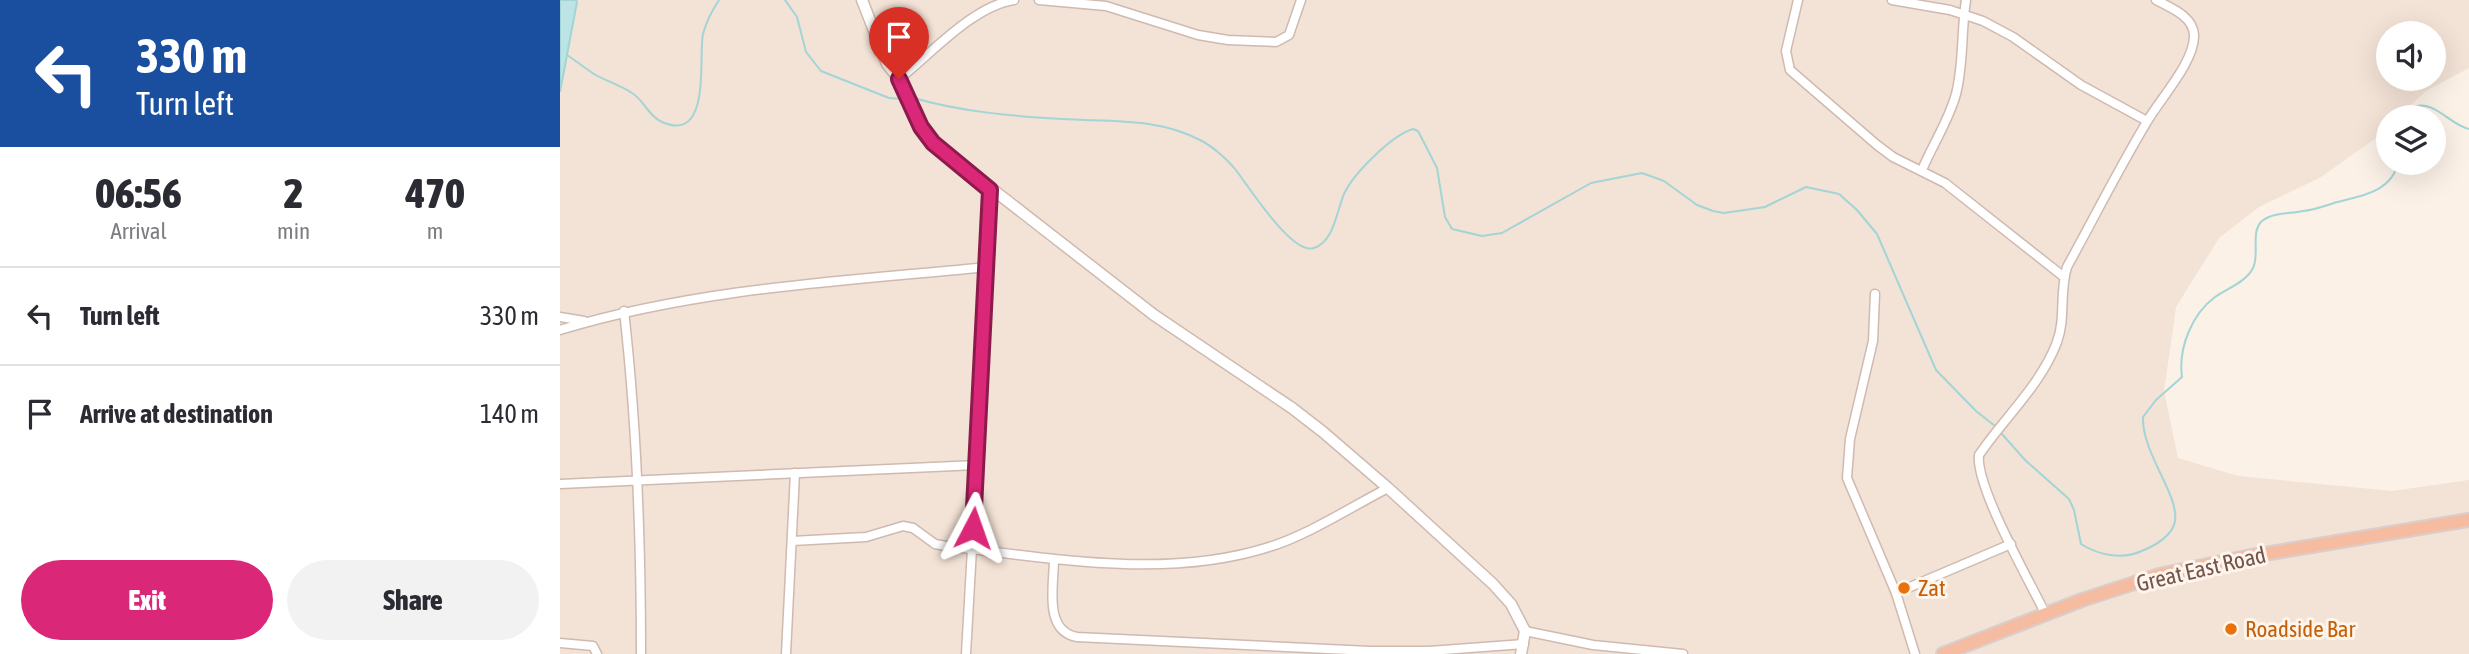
<!DOCTYPE html>
<html lang="en">
<head>
<meta charset="utf-8">
<style>
	:root { --surface:#fff; --page:#f2f2f3; --text:#2b2b33; --muted:#7c7c81; --line:#e1e1e2; --accent:#db2777 }
	body { margin:0; font-family:"Asap Condensed",sans-serif; background:var(--page); color:var(--text); height:100vh; display:flex; flex-direction:column; font-size:26px; white-space:nowrap }
	* { box-sizing:border-box; margin:0 }
	p { font-size:23px; color:var(--muted) }
	.icon { flex:none; width:38px; height:38px; fill:none; stroke:currentColor; stroke-width:2; stroke-linecap:round; stroke-linejoin:round }
	.map { position:relative; flex:1; overflow:hidden }
	.panel { display:flex; flex-direction:column; background:var(--surface); width:560px }
	.panel>* { flex:none }
	.hud { background:#1a4fa0; color:#fff; overflow:hidden }
	.buttons { position:absolute; left:1816px; top:21px; display:grid; gap:14px }
	.buttons a { display:grid; place-items:center; width:70px; height:70px; border-radius:50%; background:var(--surface); box-shadow:0 7px 28px #0002; font-size:35px }
	.pin { position:absolute; display:grid; place-items:center; width:60px; height:60px; color:#fff; margin:-72px -30px; border-radius:50% 50% 50% 0; rotate:-45deg; box-shadow:0 0 7px #0007 }
	.pin .icon { rotate:45deg }
	.me { position:absolute; width:77px; margin:-38px; rotate:4deg; stroke-linejoin:round; filter:drop-shadow(0 0 5px #0008) }
	.turn { display:flex; align-items:center; gap:24px; height:147px; padding:0 21px; font-size:32px }
	.turn .icon { width:91px; height:91px; stroke-width:2.5 }
	.turn b { display:block; font-size:49px; line-height:60px }
	.eta { display:flex; justify-content:space-evenly; align-items:center; height:119px; text-align:center }
	.eta b { font-size:42px; font-weight:800; line-height:49px }
	.cta { display:flex; gap:14px; margin-top:auto; padding:14px 21px }
	.cta a { flex:1; height:80px; border-radius:42px; background:var(--accent); color:#fff; font-size:28px; font-weight:800; line-height:80px; text-align:center }
	.cta a+a { background:var(--page); color:var(--text) }
	ul { padding:0; list-style:none }
	li { display:flex; align-items:center; gap:21px; height:98px; padding:0 21px; border-top:2px solid var(--line) }
	li div { flex:1 }
	li b { display:block; font-size:26px }
	li em { font-style:normal }
	main { display:flex; flex:1; min-height:0 }
	.map>svg:first-child { display:block }
</style>
</head>
<body>
<main>
<section class="panel">
<div class="hud">
<div class="turn"><svg class="icon" aria-label="left" viewBox="0 0 24 24"><path d="M17 20v-9H6M10 6l-5 5 5 5"/></svg><div><b>330 m</b>Turn left</div></div>
</div>
<div class="eta">
<div><b>06:56</b><p>Arrival</p></div>
<div><b>2</b><p>min</p></div>
<div><b>470</b><p>m</p></div>
</div>
<ul>
<li><svg class="icon" aria-label="left" viewBox="0 0 24 24"><path d="M17 20v-9H6M10 6l-5 5 5 5"/></svg><div><b>Turn left</b></div><em>330 m</em></li>
<li><svg class="icon" aria-label="arrive" viewBox="0 0 24 24"><path d="M6 21V4h12l-3 4 3 4H6"/></svg><div><b>Arrive at destination</b></div><em>140 m</em></li>
</ul>
<div class="cta"><a>Exit</a><a>Share</a></div>
</section>
<div class="map">
<svg width="1909" height="654" viewBox="0 0 1909 654">
	<rect width="100%" height="100%" fill="#fbf1e7"/>
	<path fill="#f3e2d6" fill-rule="evenodd" d="M0,0H1909V68L1866,91L1838,117H1829V126L1816,138L1761,177L1699,207L1659,238L1616,307L1604,391L1618,458L1678,476L1832,491L1909,480V654H0ZM1829,33H1874V79H1829Z"/>
	<polygon fill="#bce4e4" stroke="#a3d4d6" stroke-width="2" points="0,0 16,0 17,2 0,92"/>
	<g fill="none" stroke-linecap="round" stroke-linejoin="round">
		<g stroke="#a3d4d6" stroke-width="2">
			<polyline points="225,0 237,17 246,52 261,71 329,98 344,99"/>
			<path d="M7,55C16,61 25,68 34,74C46,81 60,85 72,93C84,100 88,116 102,122C152,144 138,57 143,34C146,23 153,9 159,0"/>
			<path d="M354,98C401,112 453,116 502,119C550,122 598,117 642,141C653,147 667,159 675,169C688,185 732,256 754,248C774,242 777,210 784,194C793,174 832,135 853,129L858,131L877,168L885,217L892,229L922,236L942,233L1031,183L1082,173L1104,181L1137,205L1153,211L1164,213L1205,207L1246,187L1279,194L1297,210L1317,234L1376,370L1416,411L1435,426"/>
			<path d="M1846,117L1851,108C1873,97 1889,125 1909,129"/>
			<path d="M1442,434L1465,460L1509,499L1514,510L1521,544C1540,556 1564,560 1584,550C1596,545 1613,535 1615,521C1619,494 1582,454 1583,417L1596,400L1622,377C1618,348 1632,314 1655,297C1668,288 1686,282 1693,268C1700,254 1690,232 1702,221C1713,212 1730,214 1743,211C1754,210 1764,206 1774,203C1799,196 1831,193 1838,163"/>
		</g>
		<defs>
			<g id="minor">
				<polyline points="479,0 546,6 638,35 668,40 716,42 729,35 741,0"/>
				<polyline points="1238,0 1226,51 1230,70 1317,145 1333,157 1385,183 1504,277"/>
				<polyline points="1332,0 1390,10 1423,21 1453,37 1521,85 1587,121"/>
				<path d="M339,79C371,54 413,6 454,0"/>
				<path d="M1362,170C1373,144 1389,120 1396,94C1404,63 1401,31 1406,0"/>
				<polyline points="1315,294 1313,341 1290,439 1287,478 1336,593"/>
				<path d="M64,311C77,425 81,540 81,654"/>
				<polyline points="0,317 24,321"/>
				<path d="M0,330C138,288 285,281 428,267"/>
				<polyline points="0,484 417,465"/>
				<path d="M232,541L306,537L343,526L353,528L375,544L386,546C490,558 606,580 709,547C748,535 791,507 828,488"/>
				<path d="M494,559C494,584 483,631 517,637L810,651H869L964,644"/>
				<path d="M1485,613C1470,582 1415,486 1419,455C1444,418 1481,385 1497,342C1506,318 1499,293 1507,267C1534,218 1559,168 1588,120C1601,98 1635,61 1634,35C1633,16 1611,8 1596,0"/>
				<polyline points="965,631 1033,645 1123,654"/>
				<polyline points="0,643 33,646 37,654"/>
				<polyline points="226,654 235,473"/>
				<polyline points="406,654 428,267 431,189"/>
				<polyline points="1355,654 1336,593 1451,544"/>
			</g>
			<polyline id="tertiary" points="302,0 327,64 339,79 361,127 373,143 594,315 732,408 763,432 828,488 933,584 951,604 965,631 961,654"/>
			<polyline id="trunk" points="1383,654 1522,600 1599,575 1686,557 1909,520"/>
		</defs>
		<use href="#minor" stroke="#cfbab0" stroke-width="11"/>
		<use href="#tertiary" stroke="#cfbab0" stroke-width="13"/>
		<use href="#trunk" stroke="#d8cfcd" stroke-width="16"/>
		<use href="#minor" stroke="#fff" stroke-width="8"/>
		<use href="#tertiary" stroke="#fff" stroke-width="10"/>
		<use href="#trunk" stroke="#f5bca2" stroke-width="12"/>
	</g>
	<g fill="none" stroke-linecap="round" stroke-linejoin="round">
		<defs>
			<polyline id="route" points="339,79 361,127 373,143 430,190 413,528"/>
		</defs>
		<use href="#route" stroke="#8e194d" stroke-width="18"/>
		<use href="#route" stroke="#db2777" stroke-width="12"/>
	</g>
	<g fill="#e8710a" stroke="#fef5ed" stroke-width="2.5">
		<circle cx="1344" cy="588" r="7"/>
		<circle cx="1671" cy="629" r="7"/>
	</g>
	<g text-anchor="middle" dominant-baseline="central" stroke-width="6" stroke-linejoin="round" paint-order="stroke">
		<g font-size="23" fill="#74554c" stroke="#fef5ed">
			<text transform="translate(1641 569) rotate(-13)">Great East Road</text>
		</g>
		<g font-size="23" fill="#c56008" stroke="#fef5ed" text-anchor="start">
			<text x="1358" y="588">Zat</text>
			<text x="1685" y="629">Roadside Bar</text>
		</g>
	</g>
</svg>
<div class="buttons">
<a><svg class="icon" aria-label="sound" viewBox="0 0 24 24"><path d="M4 9h4l5-4v14l-5-4H4zM17 9q2 3 0 6"/></svg></a>
<a><svg class="icon" aria-label="layers" viewBox="0 0 24 24"><path d="M12 4l9 5-9 5-9-5zM3 14l9 5 9-5"/></svg></a>
</div>
<div class="pin" style="left:339px;top:79px;background:#d93025"><svg class="icon" aria-label="arrive" viewBox="0 0 24 24"><path d="M6 21V4h12l-3 4 3 4H6"/></svg></div>
<svg class="me" style="left:413px;top:528px" viewBox="-20 -20 40 40"><path d="M0-17L14 15 0 8-14 15z" fill="#db2777" stroke="#fff" stroke-width="4"/></svg>
</div>
</main>
</body>
</html>
